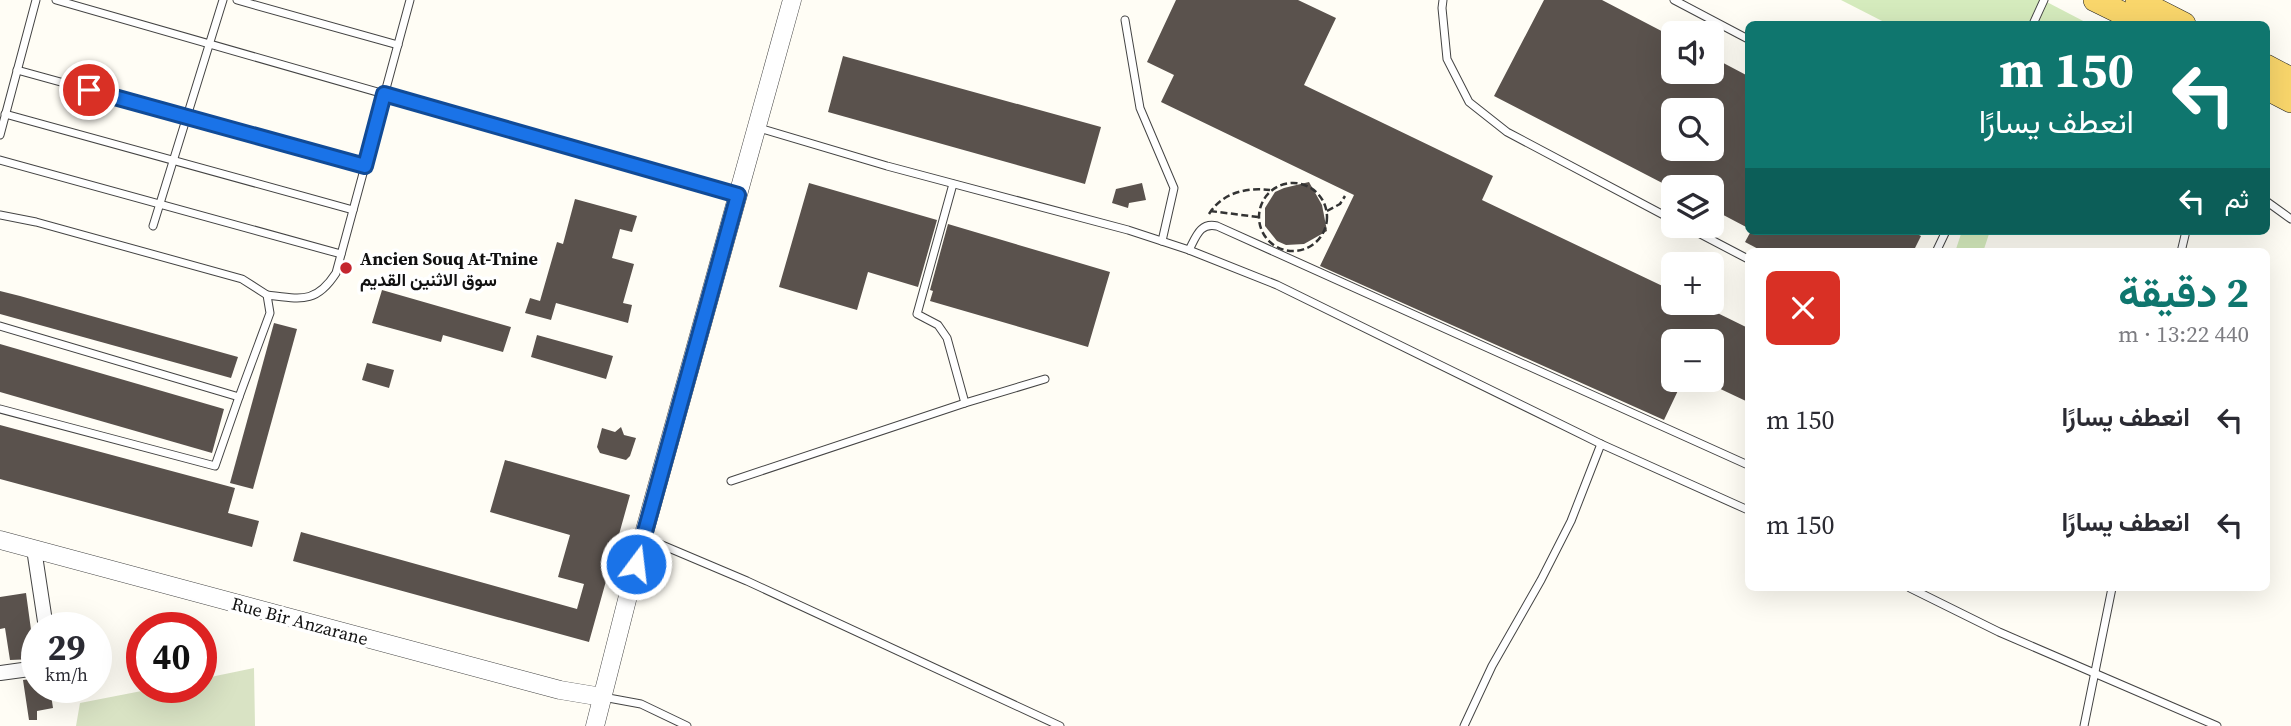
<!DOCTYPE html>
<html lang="ar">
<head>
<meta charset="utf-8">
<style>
	:root { --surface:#fff; --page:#f2f2f3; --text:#2b2b33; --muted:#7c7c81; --accent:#0f766e }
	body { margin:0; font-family:"Source Serif 4",Vazirmatn,serif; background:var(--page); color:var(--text); direction:rtl; height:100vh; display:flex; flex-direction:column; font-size:26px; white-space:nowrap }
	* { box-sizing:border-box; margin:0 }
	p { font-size:23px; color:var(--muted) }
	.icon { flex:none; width:38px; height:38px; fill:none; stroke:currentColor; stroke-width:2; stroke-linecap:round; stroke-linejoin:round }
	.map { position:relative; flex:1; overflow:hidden; direction:ltr }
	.sheet { position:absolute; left:1745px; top:248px; width:525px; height:343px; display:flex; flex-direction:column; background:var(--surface); border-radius:10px; box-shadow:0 7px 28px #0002; direction:rtl }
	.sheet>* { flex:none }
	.top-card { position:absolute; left:1745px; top:21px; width:525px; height:214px; border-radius:10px; box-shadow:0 7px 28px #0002; direction:rtl; background:#0f766e; color:#fff; overflow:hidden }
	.fabs { position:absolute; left:1661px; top:21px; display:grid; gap:14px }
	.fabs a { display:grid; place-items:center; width:63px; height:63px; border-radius:10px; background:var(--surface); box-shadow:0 7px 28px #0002; font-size:35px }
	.speed { position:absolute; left:21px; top:612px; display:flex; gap:14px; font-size:35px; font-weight:700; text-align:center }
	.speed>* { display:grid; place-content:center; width:91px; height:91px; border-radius:50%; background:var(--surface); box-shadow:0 7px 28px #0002; line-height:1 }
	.speed small { font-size:18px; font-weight:400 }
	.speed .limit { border:10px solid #d22; background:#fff; color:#111 }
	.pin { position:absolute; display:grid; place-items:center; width:60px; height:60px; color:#fff; margin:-30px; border:4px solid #fff; border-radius:50%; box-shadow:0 2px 7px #0007 }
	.me { position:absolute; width:77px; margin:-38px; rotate:15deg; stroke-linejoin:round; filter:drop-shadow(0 0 5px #0008) }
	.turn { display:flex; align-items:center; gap:24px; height:147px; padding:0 21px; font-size:32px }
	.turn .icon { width:91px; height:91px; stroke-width:2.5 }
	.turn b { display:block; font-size:49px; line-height:60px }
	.then { display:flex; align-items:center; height:66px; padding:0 21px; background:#0003; gap:14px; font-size:26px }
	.round { display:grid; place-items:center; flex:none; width:74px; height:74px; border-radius:10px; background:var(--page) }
	.summary { display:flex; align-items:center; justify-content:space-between; height:119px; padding:0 21px }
	h1 { font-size:42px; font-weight:700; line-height:52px; color:var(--accent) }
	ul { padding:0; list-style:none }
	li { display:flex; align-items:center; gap:21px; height:105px; padding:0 21px }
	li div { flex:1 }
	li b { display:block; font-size:26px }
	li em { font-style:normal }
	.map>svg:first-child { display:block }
</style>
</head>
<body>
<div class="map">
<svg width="2291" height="726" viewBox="0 0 2291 726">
	<rect width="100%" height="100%" fill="#fffdf5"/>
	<g fill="#d5ebbd">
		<polygon points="1841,0 2043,0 2089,24 1888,24"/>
		<polygon points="1962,231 1990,231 1983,252 1955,252"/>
	</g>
	<polygon fill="#d9e3c4" points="254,668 255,726 76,726 80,703 157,688 201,688 201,679"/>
	<g fill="#5a524d" fill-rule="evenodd">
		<polygon points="1176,0 1298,0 1336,18 1304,85 1493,176 1482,200 1673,291 1673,303 1697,303 1748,328 1748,402 1712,385 1712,341 1673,341 1673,380 1683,380 1664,420 1320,266 1354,195 1161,102 1174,75 1147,62"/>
		<path d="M1544,0H1602L1673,37V72H1712V57L1748,76V228L1712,209V187H1670L1494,96ZM1673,110H1712V149H1673Z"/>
		<polygon points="843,56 1101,127 1085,184 828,112"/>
		<polygon points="1309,182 1322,205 1327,231 1304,244 1286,245 1277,241 1265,226 1265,208 1275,192 1284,188"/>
		<polygon points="809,183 937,220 918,287 868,272 857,310 779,287"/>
		<polygon points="1142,183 1146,200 1129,203 1128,208 1112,203 1116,189"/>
		<polygon points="575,199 637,216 632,232 620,229 612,258 634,264 623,303 632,305 628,323 556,303 551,320 525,313 530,298 540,301 557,242 563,244"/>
		<polygon points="948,224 1110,272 1088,347 930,301 933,291 930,290"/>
		<polygon points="1751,231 1911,231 1921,236 1913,252 1764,252 1745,242"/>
		<polygon points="382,290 511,327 503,352 443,335 441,342 372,323"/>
		<polygon points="0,291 20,296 238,357 231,378 0,314"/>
		<polygon points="274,323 297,329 253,489 230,483"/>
		<polygon points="537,335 613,356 606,379 531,357"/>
		<polygon points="0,344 224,409 212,453 0,392"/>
		<polygon points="367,363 394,370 389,388 362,380"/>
		<polygon points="0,425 235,488 228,513 259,521 252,547 0,479"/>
		<polygon points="621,427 624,435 636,438 630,456 626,460 600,453 597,447 602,428 615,432"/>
		<polygon points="505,460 630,495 589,642 293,561 301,532 577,609 584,584 558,577 570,535 490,512"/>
		<polygon points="26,593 35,659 10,660 5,628 0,629 0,597"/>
		<polygon points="37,678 37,688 50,688 53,708 37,711 37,720 29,720 23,680"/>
	</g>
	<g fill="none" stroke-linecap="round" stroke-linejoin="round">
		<defs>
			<g id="service">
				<polyline points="56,0 737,195"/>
				<polyline points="237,0 398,45"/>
				<polyline points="1443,0 1442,8 1447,59 1469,102 1507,132 1673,220"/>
				<polyline points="1674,0 1748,39"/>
				<polyline points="1125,20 1140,108 1174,188 1162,241"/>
				<polyline points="2033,24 2044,0"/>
				<polyline points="17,70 365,166"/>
				<polyline points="5,114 353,210"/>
				<polyline points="759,128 887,166 1128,230 1189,250 1277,285 1601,444 1748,510"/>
				<polyline points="0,135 36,0"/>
				<polyline points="0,160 341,254"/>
				<polyline points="953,184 917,314 938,325 947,338 965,403"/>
				<polyline points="2266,201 2291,219"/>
				<polyline points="0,215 36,222 242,279 267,295 270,313 239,397"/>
				<polyline points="153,226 223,0"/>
				<polyline points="1685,226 1748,259"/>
				<path d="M1189,250C1196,237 1200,222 1217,226L1748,465"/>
				<polyline points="1936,252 1946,231"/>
				<polyline points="2181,252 2186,231"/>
				<path d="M267,295C301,299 316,304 336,273L410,0"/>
				<polyline points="0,326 239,397 215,466 0,409"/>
				<polyline points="731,481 965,403 1045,379"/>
				<polyline points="643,537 747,581 1060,726"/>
				<polyline points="1910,588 1999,632 2217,726"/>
				<polyline points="603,697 641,704 687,726"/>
				<polyline points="1464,726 1492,666 1541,580 1571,521 1601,444"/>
				<polyline points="2084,726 2112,588"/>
			</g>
			<g id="minor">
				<polyline points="34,549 46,628"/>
				<polyline points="0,673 37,668"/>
			</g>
			<g id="tertiary">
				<polyline points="0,540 560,690 602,697"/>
				<polyline points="595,726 643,537 792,0"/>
			</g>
			<g id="primary">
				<polyline points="2095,0 2144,24"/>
				<polyline points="2137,0 2184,24"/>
				<polyline points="2266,66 2291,79"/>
				<polyline points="2266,88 2291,101"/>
			</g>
		</defs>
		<use href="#service" stroke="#444" stroke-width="9"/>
		<use href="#minor" stroke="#444" stroke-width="16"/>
		<use href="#tertiary" stroke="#444" stroke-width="19"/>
		<use href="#primary" stroke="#222" stroke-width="24"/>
		<g stroke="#333" stroke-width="2.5" stroke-dasharray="7 3.5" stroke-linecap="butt">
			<circle cx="1293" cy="217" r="34"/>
			<polyline points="1210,211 1258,217"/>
			<polyline points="1327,211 1340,204 1345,196"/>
			<path d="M1209,214C1222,193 1246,187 1270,190"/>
		</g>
		<use href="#service" stroke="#fff" stroke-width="7"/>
		<use href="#minor" stroke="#fff" stroke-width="14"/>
		<use href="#tertiary" stroke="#fff" stroke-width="18"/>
		<use href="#primary" stroke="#f9d66b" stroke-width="23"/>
	</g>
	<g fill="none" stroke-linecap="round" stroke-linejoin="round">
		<defs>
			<polyline id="route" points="89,90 365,166 384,94 738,195 636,564"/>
		</defs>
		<use href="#route" stroke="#114b97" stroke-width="18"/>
		<use href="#route" stroke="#1a73e8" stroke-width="12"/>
	</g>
	<circle fill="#c4262e" stroke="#fff" stroke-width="2.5" cx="346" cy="268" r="7"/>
	<g text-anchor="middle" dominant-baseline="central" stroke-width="7" stroke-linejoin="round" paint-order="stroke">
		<g font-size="18" font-weight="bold" fill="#111" stroke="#fff" text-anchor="start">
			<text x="360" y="258">Ancien Souq At-Tnine<tspan x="360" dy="21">سوق الاثنين القديم</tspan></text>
		</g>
		<g font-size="18" fill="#111" stroke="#fff">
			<text transform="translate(300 621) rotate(15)">Rue Bir Anzarane</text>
		</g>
	</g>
</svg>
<div class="fabs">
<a><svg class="icon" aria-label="sound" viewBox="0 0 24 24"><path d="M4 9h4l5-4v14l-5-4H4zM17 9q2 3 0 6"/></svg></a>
<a><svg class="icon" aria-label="search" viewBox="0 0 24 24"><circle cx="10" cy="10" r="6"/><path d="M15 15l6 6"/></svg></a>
<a><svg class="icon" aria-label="layers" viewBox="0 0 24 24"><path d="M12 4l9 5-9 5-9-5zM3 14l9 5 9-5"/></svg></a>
<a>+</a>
<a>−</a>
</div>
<div class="speed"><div>29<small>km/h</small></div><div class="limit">40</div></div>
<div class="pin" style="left:89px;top:90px;background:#d93025"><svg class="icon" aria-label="arrive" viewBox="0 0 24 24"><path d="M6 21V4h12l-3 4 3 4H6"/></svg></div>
<svg class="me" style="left:636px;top:564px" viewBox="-20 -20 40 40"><circle r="17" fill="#1a73e8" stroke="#fff" stroke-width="3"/><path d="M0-11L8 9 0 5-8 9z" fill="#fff"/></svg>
<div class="top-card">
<div class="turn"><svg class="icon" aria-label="left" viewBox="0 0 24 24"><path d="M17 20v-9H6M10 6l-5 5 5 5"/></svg><div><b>150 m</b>انعطف يسارًا</div></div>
<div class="then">ثم<svg class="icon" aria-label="left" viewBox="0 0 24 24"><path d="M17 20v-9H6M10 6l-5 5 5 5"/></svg></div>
</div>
<section class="sheet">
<div class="summary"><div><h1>2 دقيقة</h1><p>440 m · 13:22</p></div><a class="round" style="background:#d93025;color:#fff"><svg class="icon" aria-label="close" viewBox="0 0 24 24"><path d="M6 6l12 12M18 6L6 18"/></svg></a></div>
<ul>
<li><svg class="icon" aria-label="left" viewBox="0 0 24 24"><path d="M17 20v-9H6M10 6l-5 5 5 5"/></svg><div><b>انعطف يسارًا</b></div><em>150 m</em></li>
<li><svg class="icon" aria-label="left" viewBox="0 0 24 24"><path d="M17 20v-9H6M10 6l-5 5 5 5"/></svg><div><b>انعطف يسارًا</b></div><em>150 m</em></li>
</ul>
</section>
</div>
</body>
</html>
